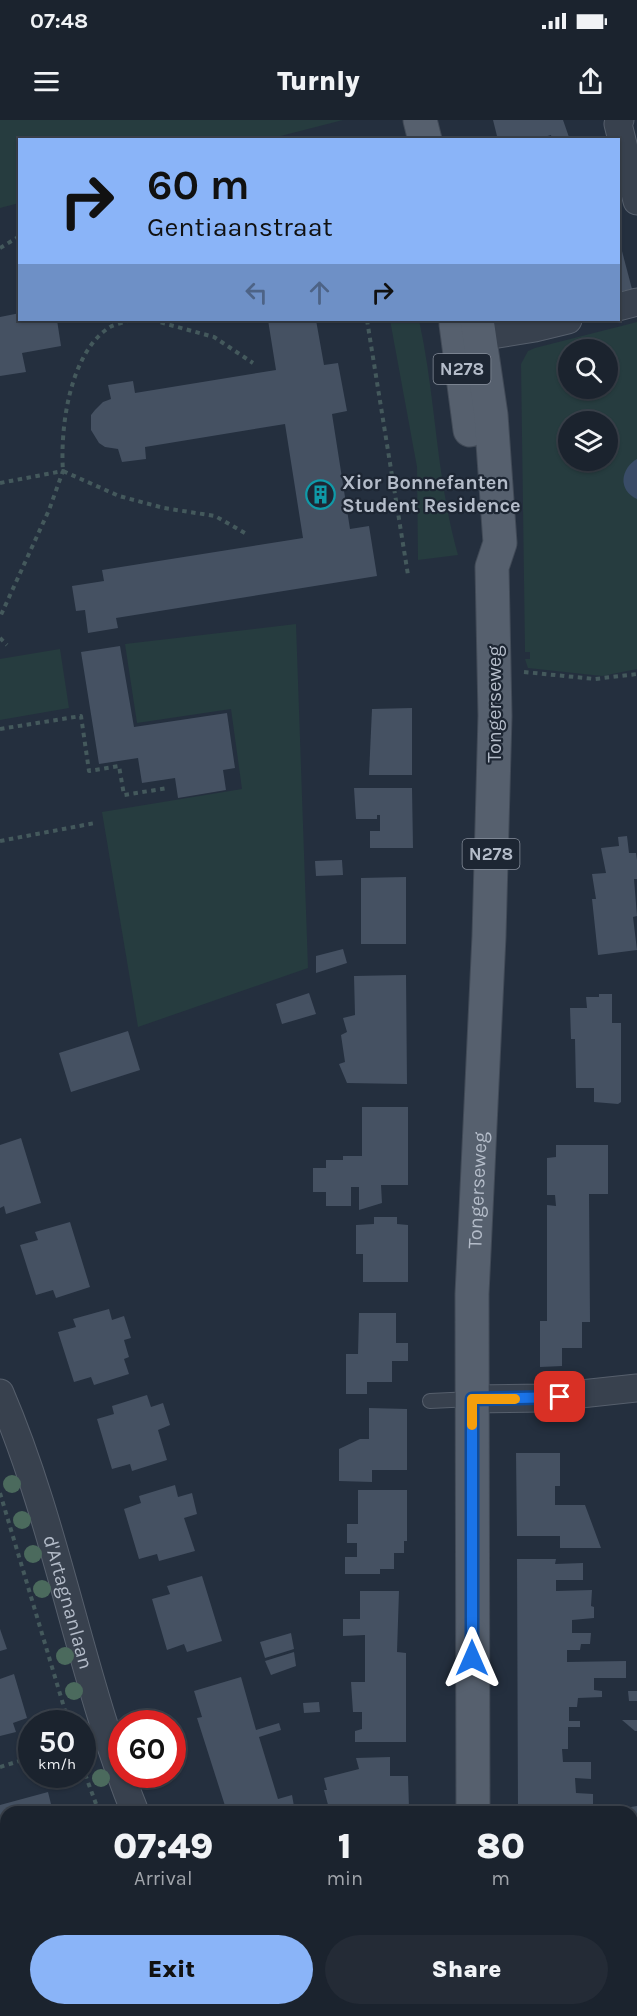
<!DOCTYPE html>
<html lang="en">
<head>
<meta charset="utf-8">
<style>
	:root { --surface:#1b232e; --page:#242b36; --text:#f1f3f6; --muted:#a0a4aa; --line:#39404a; --accent:#8ab4f8 }
	body { margin:0; font-family:Karla,sans-serif; background:var(--page); color:var(--text); height:100vh; display:flex; flex-direction:column; font-size:22px; white-space:nowrap }
	* { box-sizing:border-box; margin:0 }
	p { font-size:20px; color:var(--muted) }
	.icon { flex:none; width:33px; height:33px; fill:none; stroke:currentColor; stroke-width:2; stroke-linecap:round; stroke-linejoin:round }
	.map { position:relative; flex:1; overflow:hidden }
	.sheet { position:absolute; left:0px; top:1686px; width:638px; height:210px; display:flex; flex-direction:column; background:var(--surface); border-radius:18px 18px 0 0; box-shadow:0 2px 4px #0004,0 0 0 2px var(--line) }
	.sheet>* { flex:none }
	.top-card { position:absolute; left:18px; top:18px; width:602px; height:183px; border-radius:0px; box-shadow:0 2px 4px #0004,0 0 0 2px var(--line); background:#8ab4f8; color:#111; overflow:hidden }
	.tools { position:absolute; left:558px; top:219px; display:grid; gap:12px }
	.tools a { display:grid; place-items:center; width:60px; height:60px; border-radius:50%; background:var(--surface); box-shadow:0 2px 4px #0004,0 0 0 2px var(--line); font-size:30px }
	.speed { position:absolute; left:18px; top:1590px; display:flex; gap:12px; font-size:30px; font-weight:700; text-align:center }
	.speed>* { display:grid; place-content:center; width:78px; height:78px; border-radius:50%; background:var(--surface); box-shadow:0 2px 4px #0004,0 0 0 2px var(--line); line-height:1 }
	.speed small { font-size:15px; font-weight:400 }
	.speed .limit { border:9px solid #d22; background:#fff; color:#111 }
	.pin { position:absolute; display:grid; place-items:center; width:51px; height:51px; color:#fff; margin:-26px; border-radius:12px; box-shadow:0 3px 9px #0006 }
	.me { position:absolute; width:66px; margin:-33px; rotate:0deg; stroke-linejoin:round; filter:drop-shadow(0 0 4px #0008) }
	.turn { display:flex; align-items:center; gap:21px; height:126px; padding:0 30px; font-size:27px }
	.turn .icon { width:78px; height:78px; stroke-width:2.5 }
	.turn b { display:block; font-size:42px; line-height:51px }
	.lanes { display:flex; align-items:center; height:57px; padding:0 30px; background:#0003; justify-content:center; gap:30px; direction:ltr }
	.lanes .off { opacity:.35 }
	.eta { display:flex; justify-content:space-evenly; align-items:center; height:102px; text-align:center }
	.eta b { font-size:36px; font-weight:800; line-height:42px }
	.cta { display:flex; gap:12px; margin-top:auto; padding:12px 30px }
	.cta a { flex:1; height:69px; border-radius:36px; background:var(--accent); color:#111; font-size:24px; font-weight:800; line-height:69px; text-align:center }
	.cta a+a { background:var(--page); color:var(--text) }
	.status { display:flex; justify-content:space-between; align-items:center; height:42px; padding:0 30px; background:var(--surface); direction:ltr }
	.status svg { height:16px; fill:currentColor }
	header { display:flex; justify-content:space-between; align-items:center; height:78px; padding:0 30px; background:var(--surface); font-size:27px; font-weight:800 }
	.map>svg:first-child { display:block }
</style>
</head>
<body>
<div class="status"><b>07:48</b><svg viewBox="0 0 49 12"><path d="M0 12V9h3v3zM5 12V6h3v6zM10 12V3h3v9zM15 12V0h3v12zM26 1h20v11H26zM47 4h2v5h-2z"/></svg></div>
<header><svg class="icon" aria-label="menu" viewBox="0 0 24 24"><path d="M4 6h16M4 12h16M4 18h16"/></svg>Turnly<svg class="icon" aria-label="share" viewBox="0 0 24 24"><path d="M12 15V3M7 8l5-5 5 5M5 13v7h14v-7"/></svg></header>
<div class="map">
<svg width="637" height="1896" viewBox="0 0 637 1896">
	<rect width="100%" height="100%" fill="#242f3e"/>
	<g fill="#263c3f" fill-rule="evenodd">
		<polygon points="0,0 343,0 269,19 20,20 19,83 0,88"/>
		<path d="M390,200H419C436,277 436,358 458,435L418,440L417,347Z"/>
		<path d="M637,202V549L602,556L528,548L525,539H530V532H525L521,244L528,231L535,228ZM568,230H608V268H568ZM568,302H608V340H568Z"/>
		<polygon points="296,504 308,848 138,907 102,692 242,669 231,589 137,603 125,524"/>
		<polygon points="60,529 69,588 0,600 0,539"/>
		<polygon points="272,1890 429,1890 429,1896 276,1896"/>
	</g>
	<path fill="#394c67" d="M637,339V379C617,370 621,348 637,339Z"/>
	<g fill="#455162">
		<polygon points="493,0 563,0 570,20 552,20 551,15 534,20 498,20"/>
		<polygon points="618,116 632,169 618,172"/>
		<polygon points="20,193 20,200 57,200 61,226 22,233 26,252 0,256 0,197"/>
		<polygon points="268,200 316,200 324,245 338,243 347,291 332,294 350,409 369,406 377,456 116,498 118,508 88,513 85,490 76,491 72,466 104,461 102,450 303,418 285,304 145,327 146,339 122,342 118,329 105,327 99,323 91,310 91,295 95,290 103,282 111,279 108,265 133,261 135,273 276,250"/>
		<polygon points="120,526 134,607 227,593 235,648 223,650 226,670 178,678 175,658 142,663 138,638 99,644 81,532"/>
		<polygon points="412,588 412,655 369,655 372,589"/>
		<polygon points="354,668 412,668 413,728 370,728 370,711 380,711 380,695 377,695 377,699 356,699"/>
		<polygon points="627,716 629,733 636,733 637,740 637,759 634,759 637,796 633,797 637,830 598,835 592,779 596,779 592,754 606,753 601,728 619,726 618,717"/>
		<polygon points="342,740 343,755 316,756 315,741"/>
		<polygon points="406,757 406,824 361,824 361,758"/>
		<polygon points="343,829 347,843 316,853 316,836"/>
		<polygon points="406,855 407,964 347,963 339,944 345,942 341,915 347,912 343,898 355,895 354,856"/>
		<polygon points="309,873 316,894 282,904 276,884"/>
		<polygon points="599,874 612,874 612,903 621,903 621,982 618,984 594,982 594,968 576,968 575,919 571,919 570,888 587,888 586,877 599,877"/>
		<polygon points="128,911 140,950 71,972 59,933"/>
		<polygon points="362,987 408,987 408,1065 381,1065 382,1083 359,1090 359,1067 351,1067 351,1086 326,1086 326,1072 313,1072 313,1048 326,1048 326,1040 343,1040 343,1036 362,1036"/>
		<polygon points="21,1018 41,1083 6,1094 4,1086 0,1088 0,1025"/>
		<polygon points="556,1025 608,1025 608,1074 589,1074 590,1202 582,1202 582,1228 562,1228 562,1246 540,1247 540,1201 547,1201 547,1085 556,1086 555,1075 547,1075 547,1038 556,1037"/>
		<polygon points="374,1097 397,1097 397,1104 408,1105 408,1162 363,1162 363,1134 356,1134 356,1105 374,1104"/>
		<polygon points="70,1102 90,1167 56,1178 53,1170 36,1175 20,1125 38,1120 35,1112"/>
		<polygon points="109,1189 112,1200 124,1196 131,1218 124,1220 129,1237 124,1239 129,1254 94,1265 91,1257 74,1262 58,1212 76,1207 73,1199"/>
		<polygon points="359,1193 396,1193 396,1223 408,1223 408,1241 392,1241 392,1262 367,1262 367,1274 346,1274 346,1234 358,1234"/>
		<polygon points="147,1275 151,1287 163,1283 170,1305 158,1310 167,1340 132,1351 130,1344 112,1349 97,1299 114,1294 112,1286"/>
		<polygon points="369,1288 407,1289 407,1350 372,1350 372,1362 339,1361 339,1329 360,1319 369,1319"/>
		<polygon points="516,1333 560,1333 560,1366 555,1366 555,1385 585,1385 601,1428 560,1428 560,1416 517,1416"/>
		<polygon points="175,1365 178,1377 192,1373 197,1394 184,1398 195,1431 159,1441 157,1434 139,1439 124,1389 141,1383 139,1376"/>
		<polygon points="358,1370 407,1370 407,1421 404,1421 404,1433 394,1433 394,1449 380,1449 380,1454 345,1454 345,1437 357,1437 357,1423 347,1423 347,1404 358,1404"/>
		<polygon points="517,1439 556,1439 555,1444 583,1443 583,1460 556,1460 556,1471 592,1470 591,1486 594,1487 594,1498 572,1500 572,1513 591,1513 590,1524 581,1524 580,1530 567,1530 567,1542 626,1541 626,1558 594,1558 594,1570 602,1571 602,1577 578,1578 577,1587 569,1587 569,1601 580,1601 580,1607 568,1607 568,1629 562,1629 563,1642 591,1642 591,1659 575,1658 576,1673 593,1674 593,1685 576,1685 576,1692 518,1692"/>
		<polygon points="202,1456 222,1521 187,1532 184,1524 167,1530 152,1479 170,1474 167,1466"/>
		<polygon points="360,1471 399,1471 397,1532 406,1533 406,1622 355,1622 355,1611 362,1609 362,1592 353,1592 351,1562 365,1562 365,1515 343,1516 343,1499 360,1499"/>
		<polygon points="0,1509 7,1529 0,1531"/>
		<polygon points="291,1513 294,1529 265,1538 260,1522"/>
		<polygon points="294,1532 296,1546 271,1555 265,1541"/>
		<polygon points="14,1554 27,1598 13,1603 16,1612 0,1616 0,1559"/>
		<polygon points="241,1557 256,1610 279,1603 281,1610 259,1617 278,1679 292,1675 295,1692 227,1692 197,1598 202,1597 194,1571"/>
		<polygon points="628,1571 637,1571 637,1581 629,1581"/>
		<polygon points="319,1582 320,1592 304,1593 303,1583"/>
		<polygon points="622,1600 637,1600 637,1611 635,1611"/>
		<polygon points="390,1637 390,1656 408,1656 409,1688 415,1688 414,1692 330,1692 324,1670 327,1670 324,1658 359,1649 356,1638"/>
		<polygon points="48,1672 53,1692 6,1692 6,1764 0,1765 0,1748 5,1747 0,1730 0,1714 5,1713 0,1701 0,1685"/>
		<polygon points="637,1686 637,1721 632,1707 632,1692 627,1692 625,1688"/>
		<polygon points="632,1837 637,1837 637,1896 626,1896 624,1890 632,1890"/>
		<polygon points="34,1890 145,1890 150,1896 28,1896"/>
		<rect x="519" y="1890" width="51" height="6"/>
	</g>
	<g fill="none" stroke-linecap="round" stroke-linejoin="round">
		<defs>
			<polyline id="lane" points="430,1281 472,1279"/>
			<g id="street">
				<polyline points="620,0 618,4 637,81"/>
				<polyline points="618,187 637,182"/>
				<polyline points="460,220 535,208 568,200"/>
				<path id="s1" d="M0,1273C58,1408 80,1556 135,1692"/>
				<polyline points="472,1279 544,1278 637,1268"/>
				<polyline points="242,1890 246,1896"/>
			</g>
			<g id="primary">
				<polyline points="420,0 425,20"/>
				<polyline points="456,204 470,310"/>
				<path id="s2" d="M473,1692L472,1174L489,816L495,596L492,447L500,423L491,295L477,200"/>
				<polyline points="474,1890 474,1896"/>
			</g>
		</defs>
		<use href="#lane" stroke="#565f6c" stroke-width="16"/>
		<use href="#street" stroke="#565f6c" stroke-width="29"/>
		<use href="#primary" stroke="#414a57" stroke-width="35"/>
		<g stroke="#44595c" stroke-width="4" stroke-dasharray="4.5 4.5" stroke-linecap="butt">
			<polyline points="0,128 20,116"/>
			<path d="M131,200C125,202 116,204 110,207C69,233 60,309 63,351L119,376L164,388L215,396L245,413"/>
			<polyline points="152,200 214,217 253,243"/>
			<polyline points="367,200 408,455"/>
			<polyline points="0,363 63,351 49,390 0,497"/>
			<polyline points="0,518 7,525"/>
			<polyline points="524,552 595,559 637,554"/>
			<polyline points="0,609 81,596 89,651 119,646 124,675 168,668"/>
			<polyline points="0,721 95,703"/>
			<polyline points="0,1373 69,1604"/>
			<polyline points="82,1646 99,1692"/>
			<polyline points="0,1647 32,1637"/>
			<polyline points="193,1890 197,1896"/>
		</g>
		<use href="#lane" stroke="#38414e" stroke-width="14"/>
		<use href="#street" stroke="#38414e" stroke-width="27"/>
		<use href="#primary" stroke="#56606e" stroke-width="33"/>
	</g>
	<g fill="#4b6a5d">
		<circle cx="12" cy="1364" r="9"/>
		<circle cx="22" cy="1400" r="9"/>
		<circle cx="33" cy="1434" r="9"/>
		<circle cx="42" cy="1469" r="9"/>
		<circle cx="65" cy="1536" r="9"/>
		<circle cx="74" cy="1571" r="9"/>
		<circle cx="101" cy="1658" r="9"/>
	</g>
	<g fill="none" stroke-linecap="round" stroke-linejoin="round">
		<defs>
			<polyline id="route" points="472,1538 472,1279 560,1277"/>
		</defs>
		<use href="#route" stroke="#114b97" stroke-width="15"/>
		<use href="#route" stroke="#1a73e8" stroke-width="10"/>
		<polyline stroke="#f59e0b" stroke-width="10" points="472,1305 472,1279 515,1279"/>
	</g>
	<defs>
		<symbol id="building-ring" viewBox="-11 -11 22 22"><circle r="9.5" fill="#1d2633" stroke="#0f9aa8" stroke-width="1.5"/><path d="M-4-6H4V6H1V3H-1V6H-4ZM-2.5-4.3h1.7v1.8h-1.7ZM.8-4.3h1.7v1.8H.8ZM-2.5-1h1.7V.8h-1.7ZM.8-1h1.7V.8H.8Z" fill="#0f9aa8"/></symbol>
	</defs>
	<g fill-rule="evenodd">
		<use href="#building-ring" x="304" y="358" width="33" height="33"/>
	</g>
	<g text-anchor="middle" dominant-baseline="central" stroke-width="4.5" stroke-linejoin="round" paint-order="stroke">
		<g fill="#1d2633" stroke="#878f9c" stroke-width="1.5">
			<rect x="433.5" y="234" width="57" height="30" rx="4.5"/>
			<rect x="462.5" y="719" width="57" height="30" rx="4.5"/>
		</g>
		<g font-size="18" font-weight="bold" fill="#b4bcc9">
			<text x="462" y="249">N278</text>
			<text x="491" y="734">N278</text>
		</g>
		<g font-size="20" font-weight="bold" fill="#b4bcc9" stroke="#1d2633" text-anchor="start">
			<text x="342" y="362">Xior Bonnefanten<tspan x="342" dy="23">Student Residence</tspan></text>
		</g>
		<g font-size="20" fill="#b4bcc9" stroke="#1d2633">
			<text transform="translate(494 584) rotate(-90)">Tongerseweg</text>
			<text stroke="none"><textPath href="#s2" startOffset="622">Tongerseweg</textPath></text>
			<text stroke="none"><textPath href="#s1" startOffset="220">d'Artagnanlaan</textPath></text>
		</g>
	</g>
</svg>
<div class="tools">
<a><svg class="icon" aria-label="search" viewBox="0 0 24 24"><circle cx="10" cy="10" r="6"/><path d="M15 15l6 6"/></svg></a>
<a><svg class="icon" aria-label="layers" viewBox="0 0 24 24"><path d="M12 4l9 5-9 5-9-5zM3 14l9 5 9-5"/></svg></a>
</div>
<div class="speed"><div>50<small>km/h</small></div><div class="limit">60</div></div>
<div class="pin" style="left:560px;top:1277px;background:#d93025"><svg class="icon" aria-label="arrive" viewBox="0 0 24 24"><path d="M6 21V4h12l-3 4 3 4H6"/></svg></div>
<svg class="me" style="left:472px;top:1538px" viewBox="-20 -20 40 40"><path d="M0-17L14 15 0 8-14 15z" fill="#1a73e8" stroke="#fff" stroke-width="4"/></svg>
<div class="top-card">
<div class="turn"><svg class="icon" aria-label="right" viewBox="0 0 24 24"><path d="M7 20v-9h11M14 6l5 5-5 5"/></svg><div><b>60 m</b>Gentiaanstraat</div></div>
<div class="lanes"><svg class="icon off" aria-label="left" viewBox="0 0 24 24"><path d="M17 20v-9H6M10 6l-5 5 5 5"/></svg><svg class="icon off" aria-label="ahead" viewBox="0 0 24 24"><path d="M12 20V5M6 11l6-6 6 6"/></svg><svg class="icon" aria-label="right" viewBox="0 0 24 24"><path d="M7 20v-9h11M14 6l5 5-5 5"/></svg></div>
</div>
<section class="sheet">
<div class="eta">
<div><b>07:49</b><p>Arrival</p></div>
<div><b>1</b><p>min</p></div>
<div><b>80</b><p>m</p></div>
</div>
<div class="cta"><a>Exit</a><a>Share</a></div>
</section>
</div>
</body>
</html>
